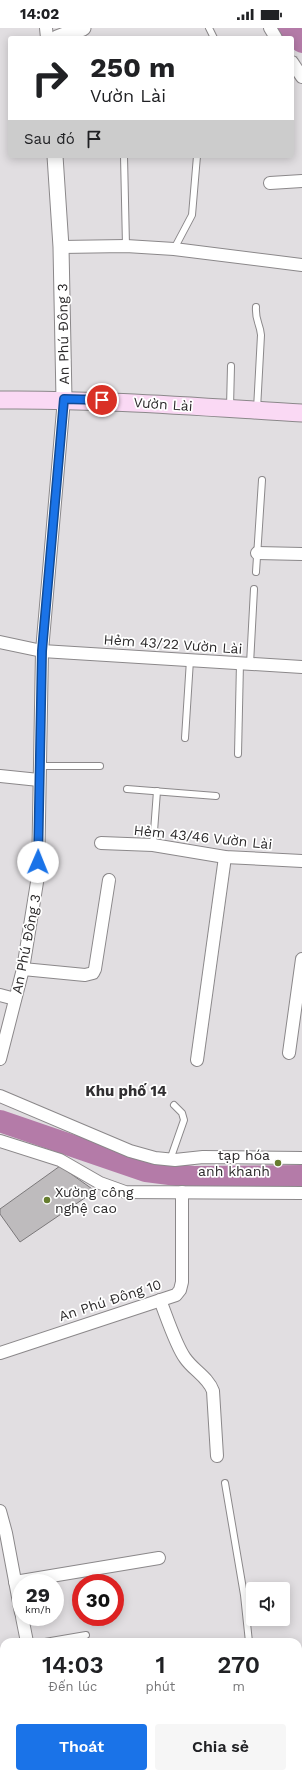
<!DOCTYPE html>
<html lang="vi">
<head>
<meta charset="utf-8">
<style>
	:root { --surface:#fff; --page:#f6f6f6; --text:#202124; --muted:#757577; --accent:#1a73e8 }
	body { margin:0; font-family:"Work Sans",sans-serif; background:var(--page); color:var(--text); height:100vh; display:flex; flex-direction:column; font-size:15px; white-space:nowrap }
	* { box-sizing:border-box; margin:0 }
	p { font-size:13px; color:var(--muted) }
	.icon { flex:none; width:22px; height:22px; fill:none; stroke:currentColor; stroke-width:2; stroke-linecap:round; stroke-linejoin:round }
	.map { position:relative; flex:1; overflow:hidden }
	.panel { position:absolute; left:0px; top:1610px; width:302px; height:140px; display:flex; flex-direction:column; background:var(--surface); border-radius:12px 12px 0 0; box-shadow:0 2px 10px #0003 }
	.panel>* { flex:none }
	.hud { position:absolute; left:8px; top:8px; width:286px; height:122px; border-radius:4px; box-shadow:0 2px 10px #0003; background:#fff; color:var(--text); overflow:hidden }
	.controls { position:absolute; left:246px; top:1554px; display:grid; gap:8px }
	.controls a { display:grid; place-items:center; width:44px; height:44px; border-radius:4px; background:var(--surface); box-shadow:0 2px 10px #0003; font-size:20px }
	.speed { position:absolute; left:12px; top:1546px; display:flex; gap:8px; font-size:20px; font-weight:700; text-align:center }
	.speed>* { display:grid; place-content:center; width:52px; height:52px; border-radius:50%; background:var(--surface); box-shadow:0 2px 10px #0003; line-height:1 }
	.speed small { font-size:10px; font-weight:400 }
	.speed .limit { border:6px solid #d22; background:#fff; color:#111 }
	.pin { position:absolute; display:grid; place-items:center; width:34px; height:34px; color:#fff; margin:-17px; border:2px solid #fff; border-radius:50%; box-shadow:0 1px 4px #0007 }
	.me { position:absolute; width:44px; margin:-22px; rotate:1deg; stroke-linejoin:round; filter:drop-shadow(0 0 3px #0008) }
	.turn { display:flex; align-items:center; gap:14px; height:84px; padding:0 16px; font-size:18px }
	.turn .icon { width:52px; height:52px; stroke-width:2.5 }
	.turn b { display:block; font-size:28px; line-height:34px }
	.then { display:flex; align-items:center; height:38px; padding:0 16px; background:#0003; gap:8px; font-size:15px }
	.eta { display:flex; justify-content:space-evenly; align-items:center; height:68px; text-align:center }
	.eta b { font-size:24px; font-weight:600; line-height:28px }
	.primary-button { display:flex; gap:8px; margin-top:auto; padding:8px 16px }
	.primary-button a { flex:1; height:46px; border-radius:4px; background:var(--accent); color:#fff; font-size:16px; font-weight:600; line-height:46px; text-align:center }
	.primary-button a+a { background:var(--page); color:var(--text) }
	.status { display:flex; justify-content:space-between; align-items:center; height:28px; padding:0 20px; background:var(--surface); direction:ltr }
	.status svg { height:11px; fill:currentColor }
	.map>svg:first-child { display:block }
</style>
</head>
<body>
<div class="status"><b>14:02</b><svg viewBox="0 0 49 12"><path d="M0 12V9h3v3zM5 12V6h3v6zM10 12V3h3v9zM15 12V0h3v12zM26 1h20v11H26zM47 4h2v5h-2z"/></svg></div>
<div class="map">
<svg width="302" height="1750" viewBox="0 0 302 1750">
	<rect width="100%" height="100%" fill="#e1dee1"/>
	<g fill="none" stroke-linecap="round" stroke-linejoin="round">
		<g stroke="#b47ba8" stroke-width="22">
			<polyline points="283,0 302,14"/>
			<polyline points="0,1093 146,1143 193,1149 302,1148"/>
		</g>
	</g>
	<polygon fill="#bebbbd" stroke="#7b787a" points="60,1138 95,1163 20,1214 0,1186 0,1181"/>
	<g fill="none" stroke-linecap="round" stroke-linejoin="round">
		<defs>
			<g id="service">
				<polyline points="209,0 214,10"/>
				<polyline points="124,128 126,218"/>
				<polyline points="174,221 192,187 197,128"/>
				<path d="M256,279C255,293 260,295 261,307L257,381"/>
				<polyline points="230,379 231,338"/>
				<polyline points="256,544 262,452"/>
				<polyline points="250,636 254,561"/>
				<polyline points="185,710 190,632"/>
				<polyline points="238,726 240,635"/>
				<polyline points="39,738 100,738"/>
				<polyline points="127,761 216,768"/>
				<polyline points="153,817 157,763"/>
				<polyline points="170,1132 184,1092 182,1085 174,1077"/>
				<polyline points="225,1455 244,1567 249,1614"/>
				<polyline points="45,1614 86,1607"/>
				<polyline points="0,1654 4,1654"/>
				<polyline points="0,1721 4,1720"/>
				<polyline points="262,1746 262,1750"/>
			</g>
			<g id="minor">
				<polyline points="46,0 47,10"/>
				<polyline points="270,0 276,10"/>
				<polyline points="292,34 302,49"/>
				<polyline points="270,155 302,153"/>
				<polyline points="61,219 126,218 174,221 302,237"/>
				<polyline points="257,525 302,526"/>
				<polyline points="0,614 42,623 302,639"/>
				<polyline points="0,748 39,752"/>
				<polyline points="101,815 153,817 225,829 302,833"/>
				<polyline points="23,941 85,947 93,945 95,941 109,852"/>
				<polyline points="0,967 15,971"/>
				<polyline points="289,1025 302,931"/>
				<polyline points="0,1031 23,941 38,848 42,623 64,371"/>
				<polyline points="197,1032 225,829"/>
				<polyline points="0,1068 130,1123 155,1130 175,1132 203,1129 302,1130"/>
				<polyline points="0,1113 60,1132 100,1155 125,1164 302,1165"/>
				<path d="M160,1272C166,1287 176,1318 185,1330C193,1342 208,1349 213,1363L217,1428"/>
				<polyline points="0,1325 176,1267 180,1262 182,1254 182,1164"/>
				<polyline points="0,1483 6,1505 21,1585"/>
				<polyline points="15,1554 159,1530"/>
				<polyline points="22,1589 27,1614"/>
				<polyline points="50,1746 50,1750"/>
			</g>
			<g id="tertiary">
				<polyline points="57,10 83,0"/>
				<polyline points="55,128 61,219 64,371"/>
			</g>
			<path id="secondary" d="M0,372C101,371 201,379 302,385"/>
		</defs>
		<use href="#service" stroke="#8b888a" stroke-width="8"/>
		<use href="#minor" stroke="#8b888a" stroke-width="14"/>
		<use href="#tertiary" stroke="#8b888a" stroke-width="17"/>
		<use href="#secondary" stroke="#8b888a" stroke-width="19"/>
		<use href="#service" stroke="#fff" stroke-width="6"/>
		<use href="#minor" stroke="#fff" stroke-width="12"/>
		<use href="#tertiary" stroke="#fff" stroke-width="15"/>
		<use href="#secondary" stroke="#fad9f4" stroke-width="17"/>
	</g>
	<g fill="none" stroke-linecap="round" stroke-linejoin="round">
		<defs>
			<polyline id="route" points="38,834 42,623 64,371 102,372"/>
		</defs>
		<use href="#route" stroke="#114b97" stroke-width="10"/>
		<use href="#route" stroke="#1a73e8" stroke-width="7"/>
	</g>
	<g fill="#667d2f" stroke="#fff" stroke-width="1.5">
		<circle cx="278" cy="1135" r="4"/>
		<circle cx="47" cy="1172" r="4"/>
	</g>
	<g text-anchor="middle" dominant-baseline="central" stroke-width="3.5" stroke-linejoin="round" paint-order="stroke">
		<g font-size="14" fill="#2c2a2b" stroke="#fff">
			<text transform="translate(63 306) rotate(-91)">An Phú Đông 3</text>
			<text transform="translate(163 376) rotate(4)">Vườn Lài</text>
			<text transform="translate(173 616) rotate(4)">Hẻm 43/22 Vườn Lài</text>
			<text transform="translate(203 809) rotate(6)">Hẻm 43/46 Vườn Lài</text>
			<text transform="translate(26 916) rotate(-79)">An Phú Đông 3</text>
			<text transform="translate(110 1272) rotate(-18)">An Phú Đông 10</text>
		</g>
		<g font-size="14" fill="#2c2a2b" stroke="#fff" text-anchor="end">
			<text x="270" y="1127">tạp hóa<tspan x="270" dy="16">anh khanh</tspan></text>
			<text x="55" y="1164" text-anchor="start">Xường công<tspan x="55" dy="16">nghệ cao</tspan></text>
		</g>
		<g font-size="15" font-weight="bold" fill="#312f31" stroke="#fff">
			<text x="126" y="1063">Khu phố 14</text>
		</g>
	</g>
</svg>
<div class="controls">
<a><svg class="icon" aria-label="sound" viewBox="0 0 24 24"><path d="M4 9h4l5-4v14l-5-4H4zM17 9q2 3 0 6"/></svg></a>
</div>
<div class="speed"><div>29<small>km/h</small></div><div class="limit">30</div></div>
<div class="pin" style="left:102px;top:372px;background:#d93025"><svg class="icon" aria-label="arrive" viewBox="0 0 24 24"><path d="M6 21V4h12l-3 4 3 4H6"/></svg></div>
<svg class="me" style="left:38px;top:834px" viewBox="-20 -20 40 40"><circle r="19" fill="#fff"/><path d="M0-13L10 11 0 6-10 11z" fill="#1a73e8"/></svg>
<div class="hud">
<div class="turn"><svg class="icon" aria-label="right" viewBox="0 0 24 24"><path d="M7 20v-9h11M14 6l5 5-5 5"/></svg><div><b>250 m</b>Vườn Lài</div></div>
<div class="then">Sau đó<svg class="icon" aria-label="arrive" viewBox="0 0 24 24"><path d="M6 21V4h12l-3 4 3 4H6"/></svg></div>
</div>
<section class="panel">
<div class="eta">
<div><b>14:03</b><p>Đến lúc</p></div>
<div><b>1</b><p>phút</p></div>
<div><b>270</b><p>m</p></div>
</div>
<div class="primary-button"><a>Thoát</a><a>Chia sẻ</a></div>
</section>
</div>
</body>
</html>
